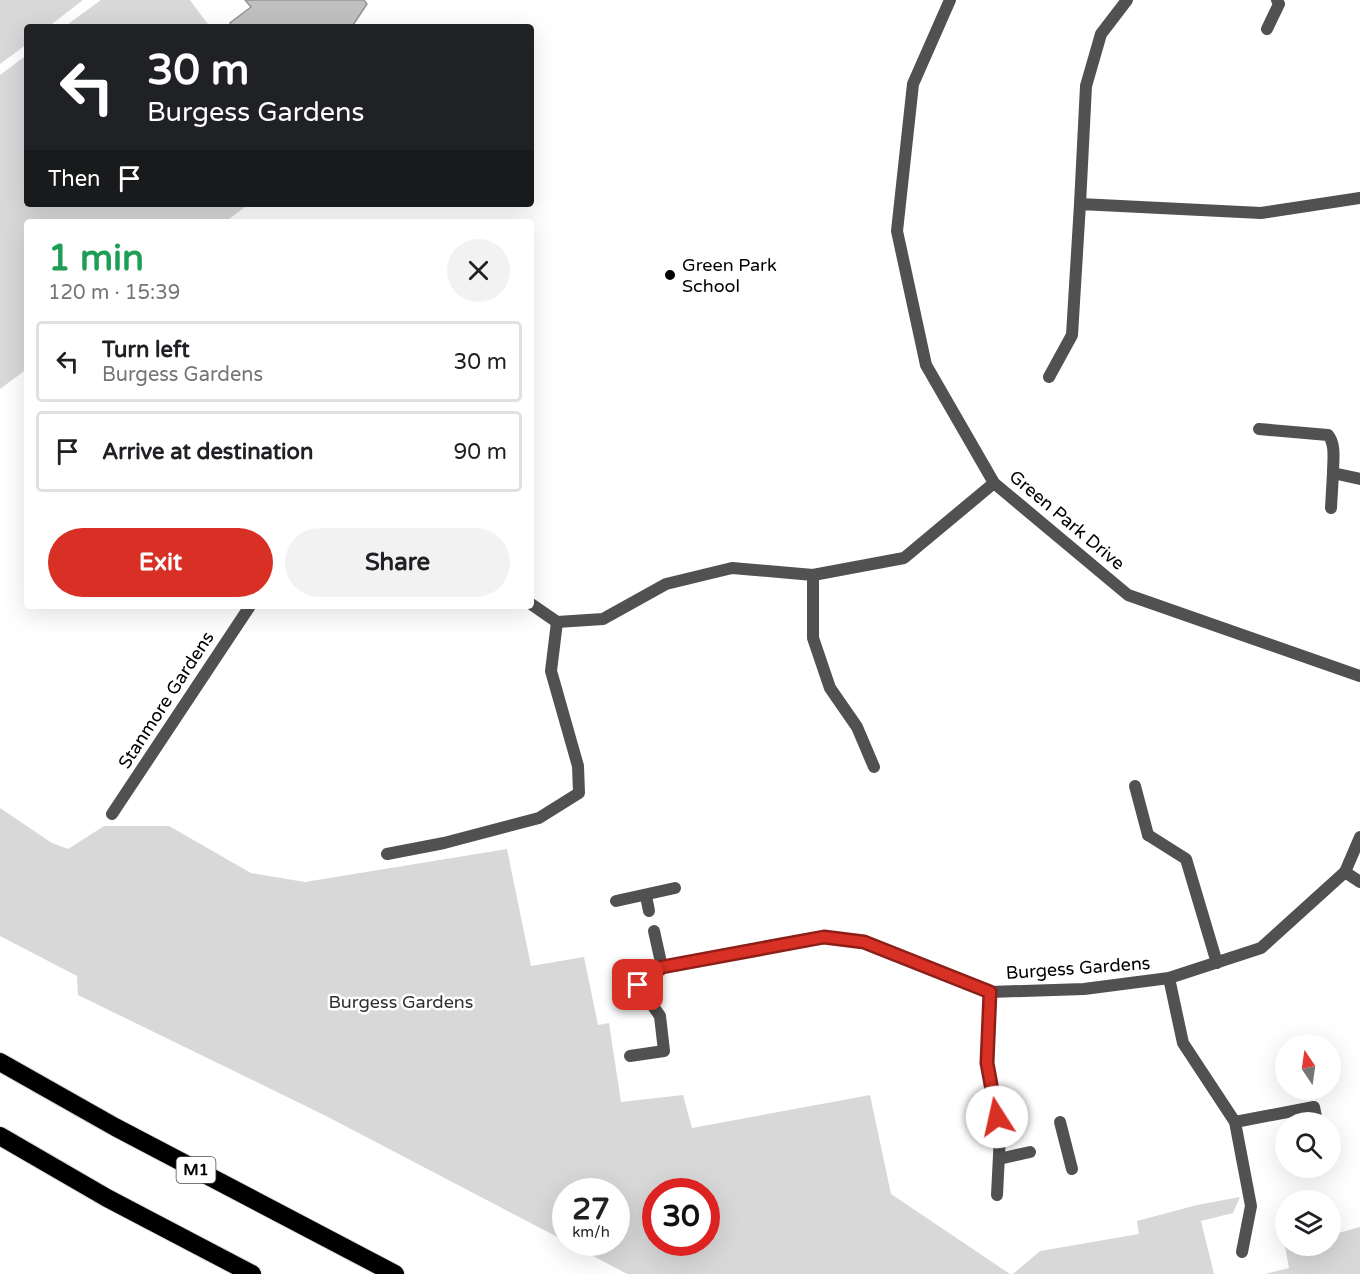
<!DOCTYPE html>
<html lang="en">
<head>
<meta charset="utf-8">
<style>
	:root { --surface:#fff; --page:#f2f2f2; --text:#202124; --muted:#757577; --line:#e0e0e0; --accent:#d93025 }
	body { margin:0; font-family:"Varela Round",sans-serif; background:var(--page); color:var(--text); height:100vh; display:flex; flex-direction:column; font-size:22px; white-space:nowrap }
	* { box-sizing:border-box; margin:0 }
	p { font-size:20px; color:var(--muted) }
	.icon { flex:none; width:33px; height:33px; fill:none; stroke:currentColor; stroke-width:2; stroke-linecap:round; stroke-linejoin:round }
	.map { position:relative; flex:1; overflow:hidden }
	.drawer { position:absolute; left:24px; top:219px; width:510px; height:390px; display:flex; flex-direction:column; background:var(--surface); border-radius:6px; box-shadow:0 6px 24px #0002 }
	.drawer>* { flex:none }
	.banner { position:absolute; left:24px; top:24px; width:510px; height:183px; border-radius:6px; box-shadow:0 6px 24px #0002; background:#202124; color:#fff; overflow:hidden }
	.needle { width:39px; rotate:347deg }
	.controls { position:absolute; left:1275px; top:1034px; display:grid; gap:12px }
	.controls a { display:grid; place-items:center; width:66px; height:66px; border-radius:50%; background:var(--surface); box-shadow:0 6px 24px #0002; font-size:30px }
	.speed { position:absolute; left:552px; top:1178px; display:flex; gap:12px; font-size:30px; font-weight:700; text-align:center }
	.speed>* { display:grid; place-content:center; width:78px; height:78px; border-radius:50%; background:var(--surface); box-shadow:0 6px 24px #0002; line-height:1 }
	.speed small { font-size:15px; font-weight:400 }
	.speed .limit { border:9px solid #d22; background:#fff; color:#111 }
	.pin { position:absolute; display:grid; place-items:center; width:51px; height:51px; color:#fff; margin:-26px; border-radius:12px; box-shadow:0 3px 9px #0006 }
	.me { position:absolute; width:66px; margin:-33px; rotate:350deg; stroke-linejoin:round; filter:drop-shadow(0 0 4px #0008) }
	.turn { display:flex; align-items:center; gap:21px; height:126px; padding:0 24px; font-size:27px }
	.turn .icon { width:78px; height:78px; stroke-width:2.5 }
	.turn b { display:block; font-size:42px; line-height:51px }
	.then { display:flex; align-items:center; height:57px; padding:0 24px; background:#0003; gap:12px; font-size:22px }
	.round { display:grid; place-items:center; flex:none; width:63px; height:63px; border-radius:32px; background:var(--page) }
	.headline { display:flex; align-items:center; justify-content:space-between; height:102px; padding:0 24px }
	h1 { font-size:36px; font-weight:800; line-height:45px; color:#1e9e55 }
	.primary-button { display:flex; gap:12px; margin-top:auto; padding:12px 24px }
	.primary-button a { flex:1; height:69px; border-radius:36px; background:var(--accent); color:#fff; font-size:24px; font-weight:800; line-height:69px; text-align:center }
	.primary-button a+a { background:var(--page); color:var(--text) }
	ul { padding:0; list-style:none }
	li { display:flex; align-items:center; gap:18px; height:81px; margin:0 12px 9px; padding:0 12px; border:3px solid var(--line); border-radius:6px }
	li div { flex:1 }
	li b { display:block; font-size:22px }
	li em { font-style:normal }
	.map>svg:first-child { display:block }
</style>
</head>
<body>
<div class="map">
<svg width="1360" height="1274" viewBox="0 0 1360 1274">
	<rect width="100%" height="100%" fill="#fff"/>
	<g fill="#d8d8d8" fill-rule="evenodd">
		<polygon points="0,0 83,0 48,27 27,27 27,44 0,64"/>
		<polygon points="101,0 190,0 210,27 64,27"/>
		<polygon points="27,55 27,204 249,204 225,222 27,222 27,369 0,389 0,75"/>
		<path d="M0,808L52,843L68,849L104,826H169L251,873L305,882L507,849L531,966L584,957L598,1025L609,1023L621,1102L683,1095L692,1128L870,1095L891,1194L1010,1274H627L567,1242H616V1191H566L565,1241L326,1116L78,995L77,976L0,936ZM656,1191H706V1242H656Z"/>
		<polygon points="1240,1197 1233,1213 1201,1221 1214,1274 1013,1274 1040,1251 1139,1234 1137,1221 1197,1205"/>
		<polygon points="1360,1227 1360,1274 1265,1274 1289,1268 1285,1247 1293,1245 1330,1245 1331,1235"/>
	</g>
	<polygon fill="#c0c0c0" stroke="#959595" stroke-width="1.5" points="245,0 364,0 367,4 353,25 355,27 233,27 230,23 251,7"/>
	<g fill="none" stroke-linecap="round" stroke-linejoin="round">
		<defs>
			<g id="highway">
				<polyline points="0,1062 115,1127 395,1274"/>
				<polyline points="0,1136 107,1198 252,1274"/>
			</g>
		</defs>
		<use href="#highway" stroke="#dbdbdb" stroke-width="20"/>
		<g stroke="#515151" stroke-width="12">
			<polyline points="1267,29 1279,4 1277,0"/>
			<polyline points="1135,786 1148,835"/>
			<polyline points="646,896 649,911"/>
			<polyline points="616,901 675,888"/>
			<polyline points="654,931 662,967"/>
			<polyline points="630,1056 664,1051 660,1016 638,985"/>
			<polyline points="1060,1122 1072,1169"/>
			<polyline points="1235,1122 1314,1107 1317,1122"/>
			<polyline points="999,1159 1030,1152"/>
		</g>
		<g stroke="#515151" stroke-width="12">
			<polyline points="950,0 913,84 897,231 926,365 994,483 1128,595 1360,676"/>
			<polyline points="1080,204 1086,86 1101,34 1127,0"/>
			<polyline points="1049,377 1072,335 1080,204 1261,213 1360,198"/>
			<path d="M1259,429L1328,435C1336,444 1333,461 1333,473L1360,479"/>
			<polyline points="1331,508 1333,473"/>
			<polyline points="813,575 813,638 830,688 857,727 874,767"/>
			<polyline points="531,604 557,622 603,619 666,584 732,568 813,575 904,558 994,483"/>
			<polyline points="112,814 250,606"/>
			<polyline points="1148,835 1186,859 1217,963"/>
			<polyline points="387,854 444,843 539,818 579,793 578,766 551,671 557,622"/>
			<polyline points="1345,872 1360,882"/>
			<polyline points="1169,978 1183,1043 1235,1122 1251,1206 1242,1252"/>
			<polyline points="638,985 662,967 824,937 864,942 990,992 1084,989 1169,978 1261,948 1345,872 1360,837"/>
			<polyline points="990,992 987,1063 1000,1135 997,1195"/>
		</g>
		<use href="#highway" stroke="#000" stroke-width="18"/>
	</g>
	<g fill="none" stroke-linecap="round" stroke-linejoin="round">
		<defs>
			<polyline id="route" points="638,985 662,967 824,937 864,942 990,992 987,1063 997,1117"/>
		</defs>
		<use href="#route" stroke="#8d1f18" stroke-width="15"/>
		<use href="#route" stroke="#d93025" stroke-width="10"/>
	</g>
	<circle fill="#000" stroke="#fff" stroke-width="2" cx="670" cy="275" r="6"/>
	<g text-anchor="middle" dominant-baseline="central" stroke-width="5" stroke-linejoin="round" paint-order="stroke">
		<rect fill="#fff" stroke="#4c4c4c" stroke-width="1.5" x="176.5" y="1157" width="39" height="26" rx="4.5"/>
		<g font-size="16" font-weight="bold" fill="#000">
			<text x="196" y="1170">M1</text>
		</g>
		<g font-size="18" fill="#000" stroke="#fff" text-anchor="start">
			<text x="682" y="265">Green Park<tspan x="682" dy="21">School</tspan></text>
		</g>
		<g font-size="18" fill="#000" stroke="#fff">
			<text transform="translate(1067 520) rotate(40)">Green Park Drive</text>
			<text transform="translate(166 700) rotate(-57)">Stanmore Gardens</text>
			<text transform="translate(1078 968) rotate(-4)">Burgess Gardens</text>
		</g>
		<g font-size="18" fill="#2f2f2f" stroke="#fff">
			<text x="401" y="1002">Burgess Gardens</text>
		</g>
	</g>
</svg>
<div class="controls">
<a><svg class="needle" viewBox="-14 -14 28 28"><path d="M0-13l5 13h-10z" fill="#e53935"/><path d="M0 13l5-13h-10z" fill="#757577"/></svg></a>
<a><svg class="icon" aria-label="search" viewBox="0 0 24 24"><circle cx="10" cy="10" r="6"/><path d="M15 15l6 6"/></svg></a>
<a><svg class="icon" aria-label="layers" viewBox="0 0 24 24"><path d="M12 4l9 5-9 5-9-5zM3 14l9 5 9-5"/></svg></a>
</div>
<div class="speed"><div>27<small>km/h</small></div><div class="limit">30</div></div>
<div class="pin" style="left:638px;top:985px;background:#d93025"><svg class="icon" aria-label="arrive" viewBox="0 0 24 24"><path d="M6 21V4h12l-3 4 3 4H6"/></svg></div>
<svg class="me" style="left:997px;top:1117px" viewBox="-20 -20 40 40"><circle r="19" fill="#fff"/><path d="M0-13L10 11 0 6-10 11z" fill="#d93025"/></svg>
<div class="banner">
<div class="turn"><svg class="icon" aria-label="left" viewBox="0 0 24 24"><path d="M17 20v-9H6M10 6l-5 5 5 5"/></svg><div><b>30 m</b>Burgess Gardens</div></div>
<div class="then">Then<svg class="icon" aria-label="arrive" viewBox="0 0 24 24"><path d="M6 21V4h12l-3 4 3 4H6"/></svg></div>
</div>
<section class="drawer">
<div class="headline"><div><h1>1 min</h1><p>120 m · 15:39</p></div><a class="round"><svg class="icon" aria-label="close" viewBox="0 0 24 24"><path d="M6 6l12 12M18 6L6 18"/></svg></a></div>
<ul>
<li><svg class="icon" aria-label="left" viewBox="0 0 24 24"><path d="M17 20v-9H6M10 6l-5 5 5 5"/></svg><div><b>Turn left</b><p>Burgess Gardens</p></div><em>30 m</em></li>
<li><svg class="icon" aria-label="arrive" viewBox="0 0 24 24"><path d="M6 21V4h12l-3 4 3 4H6"/></svg><div><b>Arrive at destination</b></div><em>90 m</em></li>
</ul>
<div class="primary-button"><a>Exit</a><a>Share</a></div>
</section>
</div>
</body>
</html>
